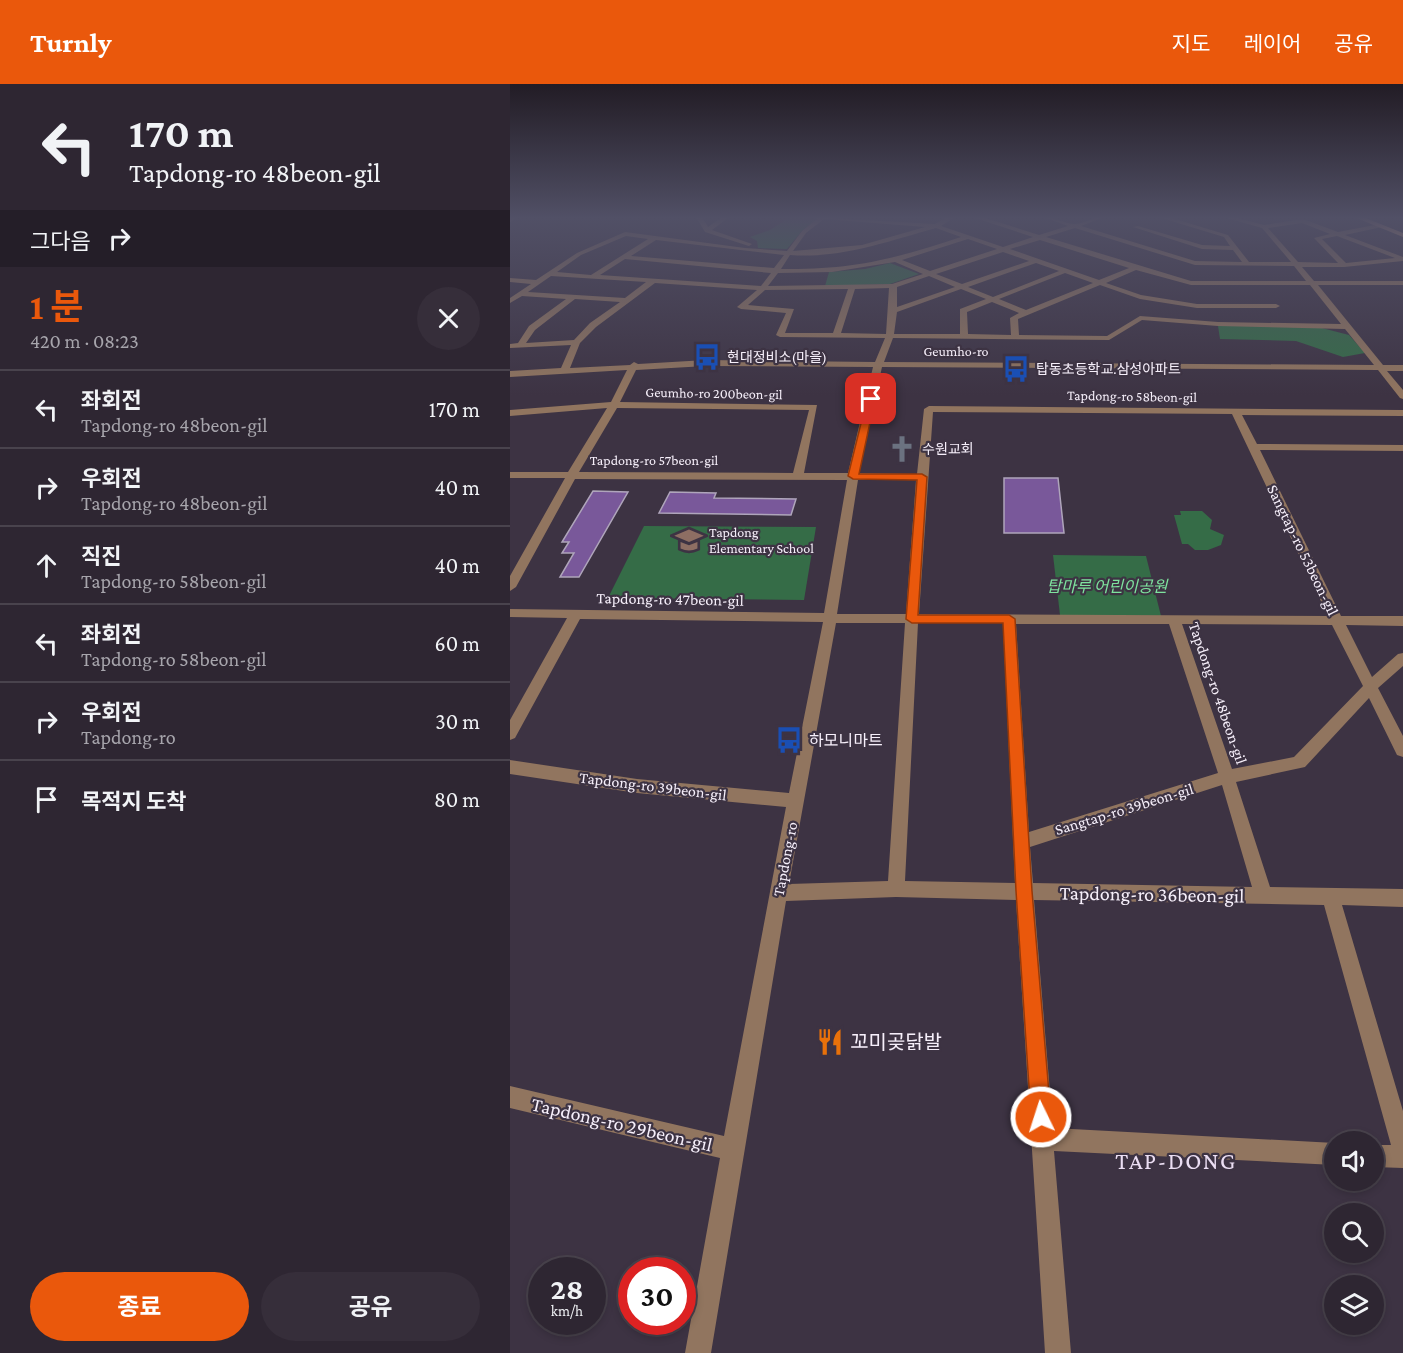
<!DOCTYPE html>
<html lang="ko">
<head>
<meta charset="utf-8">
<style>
	:root { --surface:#2e2632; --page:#362e3a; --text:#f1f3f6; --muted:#a7a5ac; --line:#49434d; --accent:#ea580c }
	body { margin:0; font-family:"Crimson Pro","Noto Sans KR",serif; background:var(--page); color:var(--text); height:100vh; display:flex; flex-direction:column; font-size:22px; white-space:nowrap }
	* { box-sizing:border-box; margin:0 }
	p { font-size:20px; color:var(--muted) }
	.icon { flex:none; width:33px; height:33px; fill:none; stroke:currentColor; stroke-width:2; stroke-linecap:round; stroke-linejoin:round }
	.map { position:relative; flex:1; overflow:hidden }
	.details { display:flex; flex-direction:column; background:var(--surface); width:510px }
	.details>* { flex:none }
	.top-card { background:#2e2632; color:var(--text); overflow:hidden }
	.controls { position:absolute; left:814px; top:1047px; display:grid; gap:12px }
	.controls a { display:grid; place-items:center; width:60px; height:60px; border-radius:50%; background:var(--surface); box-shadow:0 3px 9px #0003,0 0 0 2px var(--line); font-size:30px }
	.speed { position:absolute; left:18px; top:1173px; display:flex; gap:12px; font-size:30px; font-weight:700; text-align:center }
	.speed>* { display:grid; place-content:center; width:78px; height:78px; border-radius:50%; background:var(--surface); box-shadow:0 3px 9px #0003,0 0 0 2px var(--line); line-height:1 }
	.speed small { font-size:15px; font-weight:400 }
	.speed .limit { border:9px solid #d22; background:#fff; color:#111 }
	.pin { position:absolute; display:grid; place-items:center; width:51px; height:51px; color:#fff; margin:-26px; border-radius:12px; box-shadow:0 3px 9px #0006 }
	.me { position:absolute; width:66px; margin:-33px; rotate:356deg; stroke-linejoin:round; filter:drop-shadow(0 0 4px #0008) }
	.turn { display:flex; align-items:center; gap:21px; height:126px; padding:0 30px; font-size:27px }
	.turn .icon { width:78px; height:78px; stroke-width:2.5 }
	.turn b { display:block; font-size:42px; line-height:51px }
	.then { display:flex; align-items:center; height:57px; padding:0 30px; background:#0003; gap:12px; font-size:22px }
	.round { display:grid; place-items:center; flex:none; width:63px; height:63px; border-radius:32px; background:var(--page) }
	.summary { display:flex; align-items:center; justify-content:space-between; height:102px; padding:0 30px }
	h1 { font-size:36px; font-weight:700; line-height:45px; color:var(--accent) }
	.primary-button { display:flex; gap:12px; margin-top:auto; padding:12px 30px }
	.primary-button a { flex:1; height:69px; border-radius:36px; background:var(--accent); color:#fff; font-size:24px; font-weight:700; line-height:69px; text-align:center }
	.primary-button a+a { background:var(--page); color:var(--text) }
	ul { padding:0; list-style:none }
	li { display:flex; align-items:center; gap:18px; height:78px; padding:0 30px; border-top:2px solid var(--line) }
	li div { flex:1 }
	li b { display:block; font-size:22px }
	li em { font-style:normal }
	header { display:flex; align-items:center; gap:36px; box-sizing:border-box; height:84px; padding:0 30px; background:var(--accent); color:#fff }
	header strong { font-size:28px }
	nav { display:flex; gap:33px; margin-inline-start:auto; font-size:21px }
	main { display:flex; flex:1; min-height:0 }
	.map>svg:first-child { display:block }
</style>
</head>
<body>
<header>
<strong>Turnly</strong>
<nav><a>지도</a><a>레이어</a><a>공유</a></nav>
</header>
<main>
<section class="details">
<div class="top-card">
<div class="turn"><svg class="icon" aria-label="left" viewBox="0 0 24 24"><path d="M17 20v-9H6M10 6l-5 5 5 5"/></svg><div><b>170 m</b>Tapdong-ro 48beon-gil</div></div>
<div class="then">그다음<svg class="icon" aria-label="right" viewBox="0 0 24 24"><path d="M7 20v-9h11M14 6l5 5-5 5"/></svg></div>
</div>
<div class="summary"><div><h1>1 분</h1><p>420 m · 08:23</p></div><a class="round"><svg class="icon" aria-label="close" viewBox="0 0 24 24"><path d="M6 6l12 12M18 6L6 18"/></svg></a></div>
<ul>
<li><svg class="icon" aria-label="left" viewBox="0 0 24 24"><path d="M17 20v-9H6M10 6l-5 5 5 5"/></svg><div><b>좌회전</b><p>Tapdong-ro 48beon-gil</p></div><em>170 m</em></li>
<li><svg class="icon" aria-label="right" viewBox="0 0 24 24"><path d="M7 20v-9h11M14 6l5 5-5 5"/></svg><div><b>우회전</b><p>Tapdong-ro 48beon-gil</p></div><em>40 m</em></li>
<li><svg class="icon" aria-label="ahead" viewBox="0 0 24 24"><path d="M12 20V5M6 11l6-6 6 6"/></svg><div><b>직진</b><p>Tapdong-ro 58beon-gil</p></div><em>40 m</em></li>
<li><svg class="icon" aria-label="left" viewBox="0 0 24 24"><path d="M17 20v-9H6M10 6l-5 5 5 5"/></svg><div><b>좌회전</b><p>Tapdong-ro 58beon-gil</p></div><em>60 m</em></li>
<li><svg class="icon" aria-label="right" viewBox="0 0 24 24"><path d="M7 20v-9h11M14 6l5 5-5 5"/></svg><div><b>우회전</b><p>Tapdong-ro</p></div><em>30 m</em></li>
<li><svg class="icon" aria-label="arrive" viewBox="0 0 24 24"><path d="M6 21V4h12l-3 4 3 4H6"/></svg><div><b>목적지 도착</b></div><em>80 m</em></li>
</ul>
<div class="primary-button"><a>종료</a><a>공유</a></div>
</section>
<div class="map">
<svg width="893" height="1269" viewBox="0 0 893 1269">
	<rect width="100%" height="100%" fill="#3d3343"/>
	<g fill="#356c47">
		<polygon points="280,133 308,135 291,148 277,165 248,164 247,157 240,153 260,146"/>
		<polygon points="380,179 409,190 380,200 315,202 319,188 355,185"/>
		<polygon points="708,242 804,242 839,251 855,269 833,273 786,257 710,255"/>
		<polygon points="670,427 692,427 702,436 700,445 714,451 711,461 698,466 685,466 678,460 672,460 664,431 671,431"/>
		<polygon points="134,442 306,443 294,516 98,514"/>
		<polygon points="543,471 636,472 651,532 550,531"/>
	</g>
	<g fill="#79589a" stroke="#afa5bb" stroke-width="1.5">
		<polygon points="494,394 548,394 554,449 494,449"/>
		<polygon points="83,407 118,408 69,493 50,493 64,469 52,469 59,458 52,458"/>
		<polygon points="160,408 206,409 204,414 286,415 281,431 149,429"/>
	</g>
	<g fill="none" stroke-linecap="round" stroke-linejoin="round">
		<g fill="#91755f" fill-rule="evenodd">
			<polygon points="0,133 8,133 0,138"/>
			<polygon points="186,133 192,133 198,143 212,133 219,133 202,146 242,160 239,162 195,148"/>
			<path d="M302,133L425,140L437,133H445L431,142L493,163L523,153L462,133H472L529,151L558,142L533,133C544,133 553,139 564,140C573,140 583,133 594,133L571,142L685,177L732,178L723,166L692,165L623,143L628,142L692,161L720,162L714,153L648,133H658L718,151L739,178H781L752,144L713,133H724L754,141L793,135L828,148L870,140L872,143L835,151L893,173V177L834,183H792L804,197H893V201H808L873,281H893V287H877L893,306V315L890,314L868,286L372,283L349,389L407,390L414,325L419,322L893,326V332L732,331L747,360L893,361V367L750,366L831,532H893V542L836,541L862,593L888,570L893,569V582L868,604L893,652V673L887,671L859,614L795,683L726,698L760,803L893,805V823L832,821L893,1027V1084L864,1083V1061H881L814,821L524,816L543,1044L825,1059V1081L544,1067L561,1269H535L506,816L386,813L276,817L201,1269H175L210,1074L0,1024V1002L214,1052L276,723L127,709L0,690V676L127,695L279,709L313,538L70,535L5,654L0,656V636L57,534L0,533V525L314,529L337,396L65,395L6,503L0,507V492L55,394H0V388H58L97,324L0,332V326L101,318L117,286L0,293V287L51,284L61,261L0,264V260L8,259L19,242L56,215L12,212L0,219V214L21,200L0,198V194L26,196L67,169L115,148L235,164L277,167L292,147L307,135ZM314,135L415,143L352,161L283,167L296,149ZM792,139L820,150L804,154L828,179L788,178L758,144ZM426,144L451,153C385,175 342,186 271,185L280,171C330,175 379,157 426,144ZM565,144L685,181L784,182L796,197H681L536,153ZM116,152L138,155L81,191L47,188L71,171ZM827,152L885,174L836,179L812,155ZM458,155L487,165L420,187L392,176ZM146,156L274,171L264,184L121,172ZM530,156L619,184L589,196L500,165ZM493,168L519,177L452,200L426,190ZM115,175L261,189L251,202L90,191ZM385,178L413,190L382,200L258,202L268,189L322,188ZM526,179L549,187L483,213L458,203ZM626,186L681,201H800L831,240L708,238L630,232L597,252L509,251L508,235L590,201L630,215L687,224H766L770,222L766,220H687L631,211L596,199ZM555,189L583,199L516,226L489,215ZM41,192L136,198L115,214L18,208ZM419,192L445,203L387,223V203ZM145,199L247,206L227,223L231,225L276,229L266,251L270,253L375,254L365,278L196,276L128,280L124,278L120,281L60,284L70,259L86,243ZM379,204L376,250L331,249L345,205ZM338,205L323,249H275L284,225L238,221L255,206ZM451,205L476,215L450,225V250H384L387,228ZM65,215L110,218L80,239L64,256L16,259L25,246ZM482,218L509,229L500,234L501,251L458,250L457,228ZM632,236L708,242L835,245L864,281L374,278L383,254L599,256ZM196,282L363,283L338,389H294L307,321L110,318L126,286ZM107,324L299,326L283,389L69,388ZM423,328L722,330L818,532L409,530ZM348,396H406L396,530H327ZM326,539H395L378,797L279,800ZM408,539H493L505,799L395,797ZM506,540H659L708,689L519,748ZM672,540L822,541L853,602L784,673L722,685ZM712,701L742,803L523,799L520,763Z"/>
		</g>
		<polygon fill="#eab183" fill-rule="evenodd" points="844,133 853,133 893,149 893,153"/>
	</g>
	<linearGradient id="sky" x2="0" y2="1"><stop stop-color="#221c25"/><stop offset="0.43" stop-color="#515066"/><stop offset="1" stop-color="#515066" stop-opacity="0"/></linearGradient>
	<rect width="893" height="311" fill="url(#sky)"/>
	<polygon fill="#ea580c" stroke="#983908" stroke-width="1.5" points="361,312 365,315 349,390 412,390 417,393 408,531 499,531 505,535 522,807 541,1033 538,1040 531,1043 523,1040 521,1033 506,807 493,539 402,539 396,535 407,396 343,395 338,392 357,315"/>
	<defs>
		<symbol id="bus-bare" viewBox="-9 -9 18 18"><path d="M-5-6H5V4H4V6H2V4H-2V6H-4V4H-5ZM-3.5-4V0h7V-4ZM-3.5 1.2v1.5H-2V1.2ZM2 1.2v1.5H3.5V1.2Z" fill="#1a4fb4" stroke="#3d3343" stroke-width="2.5" paint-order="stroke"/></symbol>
		<symbol id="church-bare" viewBox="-9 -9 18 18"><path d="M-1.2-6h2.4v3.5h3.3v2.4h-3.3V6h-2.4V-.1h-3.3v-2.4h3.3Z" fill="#6b7280" stroke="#3d3343" stroke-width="2.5" paint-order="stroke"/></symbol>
		<symbol id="school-bare" viewBox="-9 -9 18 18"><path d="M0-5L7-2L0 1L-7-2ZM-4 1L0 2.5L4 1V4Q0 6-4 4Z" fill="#8d6e63" stroke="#3d3343" stroke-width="2.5" paint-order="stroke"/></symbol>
		<symbol id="restaurant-bare" viewBox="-9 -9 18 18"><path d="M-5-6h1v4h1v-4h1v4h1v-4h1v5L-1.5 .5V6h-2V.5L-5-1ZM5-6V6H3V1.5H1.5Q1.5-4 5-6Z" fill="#e8710a" stroke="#3d3343" stroke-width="2.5" paint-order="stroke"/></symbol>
	</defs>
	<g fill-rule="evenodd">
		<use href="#bus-bare" x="178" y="254" width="38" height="38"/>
		<use href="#bus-bare" x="487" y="266" width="38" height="38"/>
		<use href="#church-bare" x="373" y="346" width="38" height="38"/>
		<use href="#school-bare" x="160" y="437" width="38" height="38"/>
		<use href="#bus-bare" x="260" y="637" width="38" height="38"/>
		<use href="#restaurant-bare" x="301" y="939" width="38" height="38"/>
	</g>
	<g text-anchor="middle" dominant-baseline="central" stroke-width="4.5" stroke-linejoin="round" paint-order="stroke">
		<g font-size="14" fill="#f6effa" stroke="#3d3343">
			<text x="446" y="267">Geumho-ro</text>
			<text transform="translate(204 309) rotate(1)">Geumho-ro 200beon-gil</text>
			<text transform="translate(622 312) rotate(1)">Tapdong-ro 58beon-gil</text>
			<text x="144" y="376">Tapdong-ro 57beon-gil</text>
		</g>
		<g font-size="14" fill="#f6effa" stroke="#3d3343" text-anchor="start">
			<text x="217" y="273">현대정비소(마을)</text>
			<text x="526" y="285">탑동초등학교.삼성아파트</text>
			<text x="412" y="365">수원교회</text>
			<text x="199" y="448">Tapdong<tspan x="199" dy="16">Elementary School</tspan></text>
		</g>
		<g font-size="16" fill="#f6effa" stroke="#3d3343">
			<text transform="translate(793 466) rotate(64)">Sangtap-ro 53beon-gil</text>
			<text transform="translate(160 515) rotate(1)">Tapdong-ro 47beon-gil</text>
			<text transform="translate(708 609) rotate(71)">Tapdong-ro 48beon-gil</text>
			<text transform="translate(143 702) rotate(7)">Tapdong-ro 39beon-gil</text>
			<text transform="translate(614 725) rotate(-17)">Sangtap-ro 39beon-gil</text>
			<text transform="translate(275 775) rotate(-79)">Tapdong-ro</text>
		</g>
		<g font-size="16" font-style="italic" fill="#7ee39e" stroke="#3d3343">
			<text x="597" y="502">탑마루 어린이공원</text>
		</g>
		<g font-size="16" fill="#f6effa" stroke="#3d3343" text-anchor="start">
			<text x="299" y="656">하모니마트</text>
		</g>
		<g font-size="20" fill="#f6effa" stroke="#3d3343">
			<text transform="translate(642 810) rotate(1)">Tapdong-ro 36beon-gil</text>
			<text transform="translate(112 1040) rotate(13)">Tapdong-ro 29beon-gil</text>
		</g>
		<g font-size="20" fill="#f6effa" stroke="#3d3343" text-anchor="start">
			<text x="340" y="958">꼬미곶닭발</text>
		</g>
		<g font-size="24" letter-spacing="1.5" fill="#ebdef3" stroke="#3d3343">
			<text x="666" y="1076">TAP-DONG</text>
		</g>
	</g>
</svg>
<div class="controls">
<a><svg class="icon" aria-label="sound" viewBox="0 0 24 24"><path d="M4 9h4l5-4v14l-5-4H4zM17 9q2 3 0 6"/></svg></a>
<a><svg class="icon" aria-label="search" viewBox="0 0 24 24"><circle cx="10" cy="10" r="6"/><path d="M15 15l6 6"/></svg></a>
<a><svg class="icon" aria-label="layers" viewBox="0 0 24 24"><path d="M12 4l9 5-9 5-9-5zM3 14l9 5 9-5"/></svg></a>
</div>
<div class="speed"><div>28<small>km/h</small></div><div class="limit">30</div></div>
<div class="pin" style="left:361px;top:315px;background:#d93025"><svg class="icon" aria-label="arrive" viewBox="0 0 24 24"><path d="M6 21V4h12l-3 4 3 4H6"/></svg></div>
<svg class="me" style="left:531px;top:1033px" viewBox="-20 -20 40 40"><circle r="17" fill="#ea580c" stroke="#fff" stroke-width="3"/><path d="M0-11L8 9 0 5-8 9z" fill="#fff"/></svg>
</div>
</main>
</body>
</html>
